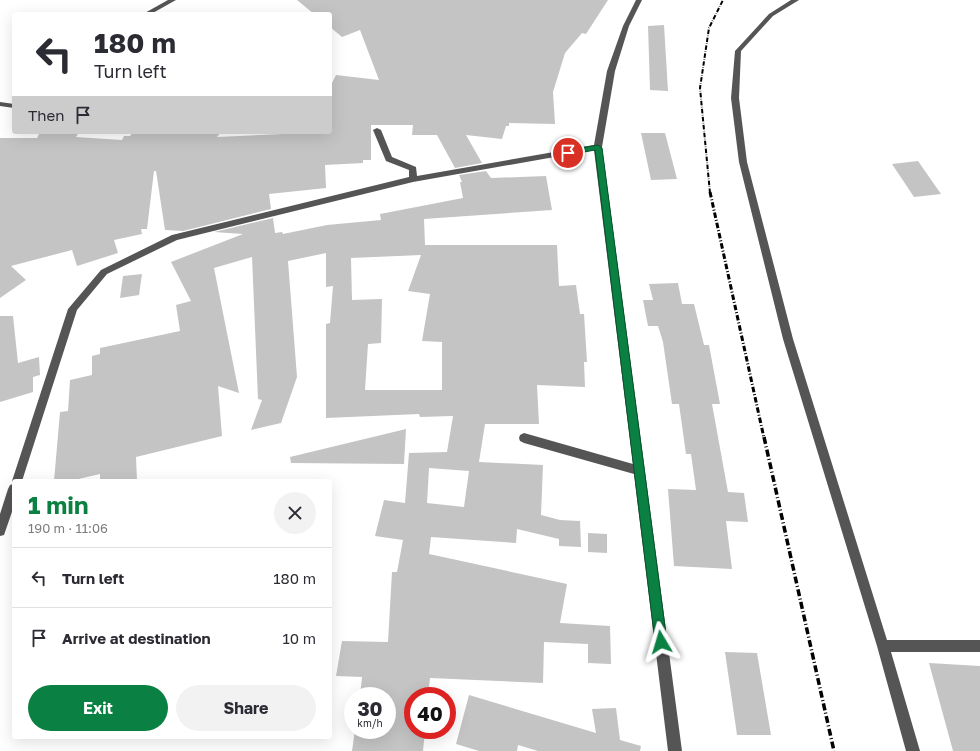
<!DOCTYPE html>
<html lang="en">
<head>
<meta charset="utf-8">
<style>
	:root { --surface:#fff; --page:#f2f2f3; --text:#2b2b33; --muted:#7c7c81; --line:#e1e1e2; --accent:#0b8043 }
	body { margin:0; font-family:"Golos Text",sans-serif; background:var(--page); color:var(--text); height:100vh; display:flex; flex-direction:column; font-size:15px; white-space:nowrap }
	* { box-sizing:border-box; margin:0 }
	p { font-size:13px; color:var(--muted) }
	.icon { flex:none; width:22px; height:22px; fill:none; stroke:currentColor; stroke-width:2; stroke-linecap:round; stroke-linejoin:round }
	.map { position:relative; flex:1; overflow:hidden }
	.details { position:absolute; left:12px; top:479px; width:320px; height:260px; display:flex; flex-direction:column; background:var(--surface); border-radius:4px; box-shadow:0 4px 16px #0002 }
	.details>* { flex:none }
	.guide { position:absolute; left:12px; top:12px; width:320px; height:122px; border-radius:4px; box-shadow:0 4px 16px #0002; background:#fff; color:var(--text); overflow:hidden }
	.speed { position:absolute; left:344px; top:687px; display:flex; gap:8px; font-size:20px; font-weight:700; text-align:center }
	.speed>* { display:grid; place-content:center; width:52px; height:52px; border-radius:50%; background:var(--surface); box-shadow:0 4px 16px #0002; line-height:1 }
	.speed small { font-size:10px; font-weight:400 }
	.speed .limit { border:6px solid #d22; background:#fff; color:#111 }
	.pin { position:absolute; display:grid; place-items:center; width:34px; height:34px; color:#fff; margin:-17px; border:2px solid #fff; border-radius:50%; box-shadow:0 1px 4px #0007 }
	.me { position:absolute; width:44px; margin:-22px; rotate:353deg; stroke-linejoin:round; filter:drop-shadow(0 0 3px #0008) }
	.turn { display:flex; align-items:center; gap:14px; height:84px; padding:0 16px; font-size:18px }
	.turn .icon { width:52px; height:52px; stroke-width:2.5 }
	.turn b { display:block; font-size:28px; line-height:34px }
	.then { display:flex; align-items:center; height:38px; padding:0 16px; background:#0003; gap:8px; font-size:15px }
	.round { display:grid; place-items:center; flex:none; width:42px; height:42px; border-radius:21px; background:var(--page) }
	.overview { display:flex; align-items:center; justify-content:space-between; height:68px; padding:0 16px }
	h1 { font-size:24px; font-weight:700; line-height:30px; color:var(--accent) }
	.button { display:flex; gap:8px; margin-top:auto; padding:8px 16px }
	.button a { flex:1; height:46px; border-radius:24px; background:var(--accent); color:#fff; font-size:16px; font-weight:700; line-height:46px; text-align:center }
	.button a+a { background:var(--page); color:var(--text) }
	ul { padding:0; list-style:none }
	li { display:flex; align-items:center; gap:12px; height:60px; padding:0 16px; border-top:1px solid var(--line) }
	li div { flex:1 }
	li b { display:block; font-size:15px }
	li em { font-style:normal }
	.map>svg:first-child { display:block }
</style>
</head>
<body>
<div class="map">
<svg width="980" height="751" viewBox="0 0 980 751">
	<rect width="100%" height="100%" fill="#fff"/>
	<g fill="#c4c4c4" fill-rule="evenodd">
		<polygon points="297,0 608,0 586,34 582,33 565,53 553,92 555,124 509,123 509,126 506,126 502,139 466,135 482,163 455,168 437,135 412,135 413,125 371,125 371,160 363,160 363,163 325,165 326,188 269,194 271,209 183,231 165,230 156,171 154,171 147,229 141,229 142,234 114,240 118,253 77,266 72,250 11,266 26,280 0,298 0,138 37,138 40,132 79,132 76,137 122,140 124,136 130,136 133,132 221,132 217,137 330,132 330,87 336,75 379,80 360,30 342,37 330,27 330,14 314,14"/>
		<polygon points="664,25 668,91 650,90 648,26"/>
		<polygon points="641,133 665,133 677,179 651,180"/>
		<polygon points="918,161 941,194 914,197 892,164"/>
		<path d="M486,171L491,178L546,176L552,210L424,219L425,245H557L559,286L576,285L580,314H584L587,362H584L585,387L537,385L539,424H485L479,462L543,465L541,515L560,520L580,521L581,547L559,546V539L517,529L516,543L431,537L429,554L567,584L560,623L610,626L611,664L588,663V644L544,642L543,683L430,678L428,696H413V730H425L423,751H352L355,730H387V696H360L362,677L336,676L342,641L388,642L392,572H397L403,540L375,536L384,500L405,503L409,453L447,452L453,416L420,417L419,414L326,418V324L330,323L333,286L326,287V253L288,261L297,377L281,423L251,430L262,400L258,399L252,257L214,268L239,393L218,386L222,436L136,457L137,481H100V474L70,481H54L60,412L68,411L70,380L92,375V356L100,354V348L180,331L176,305L191,301L171,262L243,234L214,232L273,218L275,233L282,232L283,234L327,225L381,220L380,214L463,198L460,182H462L459,175ZM421,255L408,291L430,294L422,341L442,342V390H365L368,344L381,343L382,299L352,300L351,258ZM429,468L469,471L464,507L427,503Z"/>
		<polygon points="142,274 139,295 120,298 123,276"/>
		<polygon points="678,283 682,304 694,304 704,345 709,345 720,404 712,404 728,492 744,493 748,522 726,521 732,569 674,566 668,489 696,490 691,454 686,454 679,404 672,404 663,342 658,326 648,326 643,300 653,300 649,284"/>
		<polygon points="0,316 13,316 18,363 39,357 40,375 33,377 33,392 0,402"/>
		<polygon points="406,429 404,464 291,463 290,457"/>
		<polygon points="588,533 607,534 607,553 588,552"/>
		<polygon points="725,652 757,653 771,735 737,735"/>
		<polygon points="929,663 980,666 980,751 953,751"/>
		<polygon points="469,695 596,733 592,709 616,708 620,740 641,746 640,751 538,751 518,745 517,751 479,751 456,744"/>
	</g>
	<g fill="none" stroke-linecap="round" stroke-linejoin="round">
		<g fill="#555" fill-rule="evenodd">
			<polygon points="168,0 176,0 151,14 143,14"/>
			<polygon points="636,0 642,0 629,26 615,71 602,147 682,751 668,751 634,474 524,443 520,441 519,438 520,435 524,433 633,464 594,150 413,182 177,240 107,274 77,310 22,481 14,481 14,506 4,535 0,536 0,514 8,489 10,485 13,484 12,481 68,309 101,270 172,235 409,177 409,170 386,161 373,130 377,128 381,130 392,157 416,167 417,176 594,145 607,71 623,26"/>
			<polygon points="791,0 799,0 773,16 741,51 739,98 747,162 793,339 887,640 980,640 980,652 891,652 920,751 906,751 877,646 783,339 739,162 731,98 735,51 769,14"/>
			<polygon points="0,102 14,104 14,108 0,106"/>
		</g>
		<polyline stroke="#000" stroke-width="2" stroke-dasharray="4.5 1.5 0.5 1.5" stroke-linecap="butt" points="710,193 700,88 709,28 723,0"/>
		<polyline stroke="#000" stroke-width="3" stroke-dasharray="5.5 2 1 2" stroke-linecap="butt" points="710,192 764,438"/>
		<polyline stroke="#000" stroke-width="3.5" stroke-dasharray="7 2.5 1 2.5" stroke-linecap="butt" points="764,437 834,751"/>
	</g>
	<polygon fill="#0b8043" stroke="#07532c" points="598,145 602,148 667,642 665,646 661,648 657,646 655,642 595,150 568,155 564,153 568,150"/>
</svg>
<div class="speed"><div>30<small>km/h</small></div><div class="limit">40</div></div>
<div class="pin" style="left:568px;top:153px;background:#d93025"><svg class="icon" aria-label="arrive" viewBox="0 0 24 24"><path d="M6 21V4h12l-3 4 3 4H6"/></svg></div>
<svg class="me" style="left:661px;top:642px" viewBox="-20 -20 40 40"><path d="M0-17L14 15 0 8-14 15z" fill="#0b8043" stroke="#fff" stroke-width="4"/></svg>
<div class="guide">
<div class="turn"><svg class="icon" aria-label="left" viewBox="0 0 24 24"><path d="M17 20v-9H6M10 6l-5 5 5 5"/></svg><div><b>180 m</b>Turn left</div></div>
<div class="then">Then<svg class="icon" aria-label="arrive" viewBox="0 0 24 24"><path d="M6 21V4h12l-3 4 3 4H6"/></svg></div>
</div>
<section class="details">
<div class="overview"><div><h1>1 min</h1><p>190 m · 11:06</p></div><a class="round"><svg class="icon" aria-label="close" viewBox="0 0 24 24"><path d="M6 6l12 12M18 6L6 18"/></svg></a></div>
<ul>
<li><svg class="icon" aria-label="left" viewBox="0 0 24 24"><path d="M17 20v-9H6M10 6l-5 5 5 5"/></svg><div><b>Turn left</b></div><em>180 m</em></li>
<li><svg class="icon" aria-label="arrive" viewBox="0 0 24 24"><path d="M6 21V4h12l-3 4 3 4H6"/></svg><div><b>Arrive at destination</b></div><em>10 m</em></li>
</ul>
<div class="button"><a>Exit</a><a>Share</a></div>
</section>
</div>
</body>
</html>
